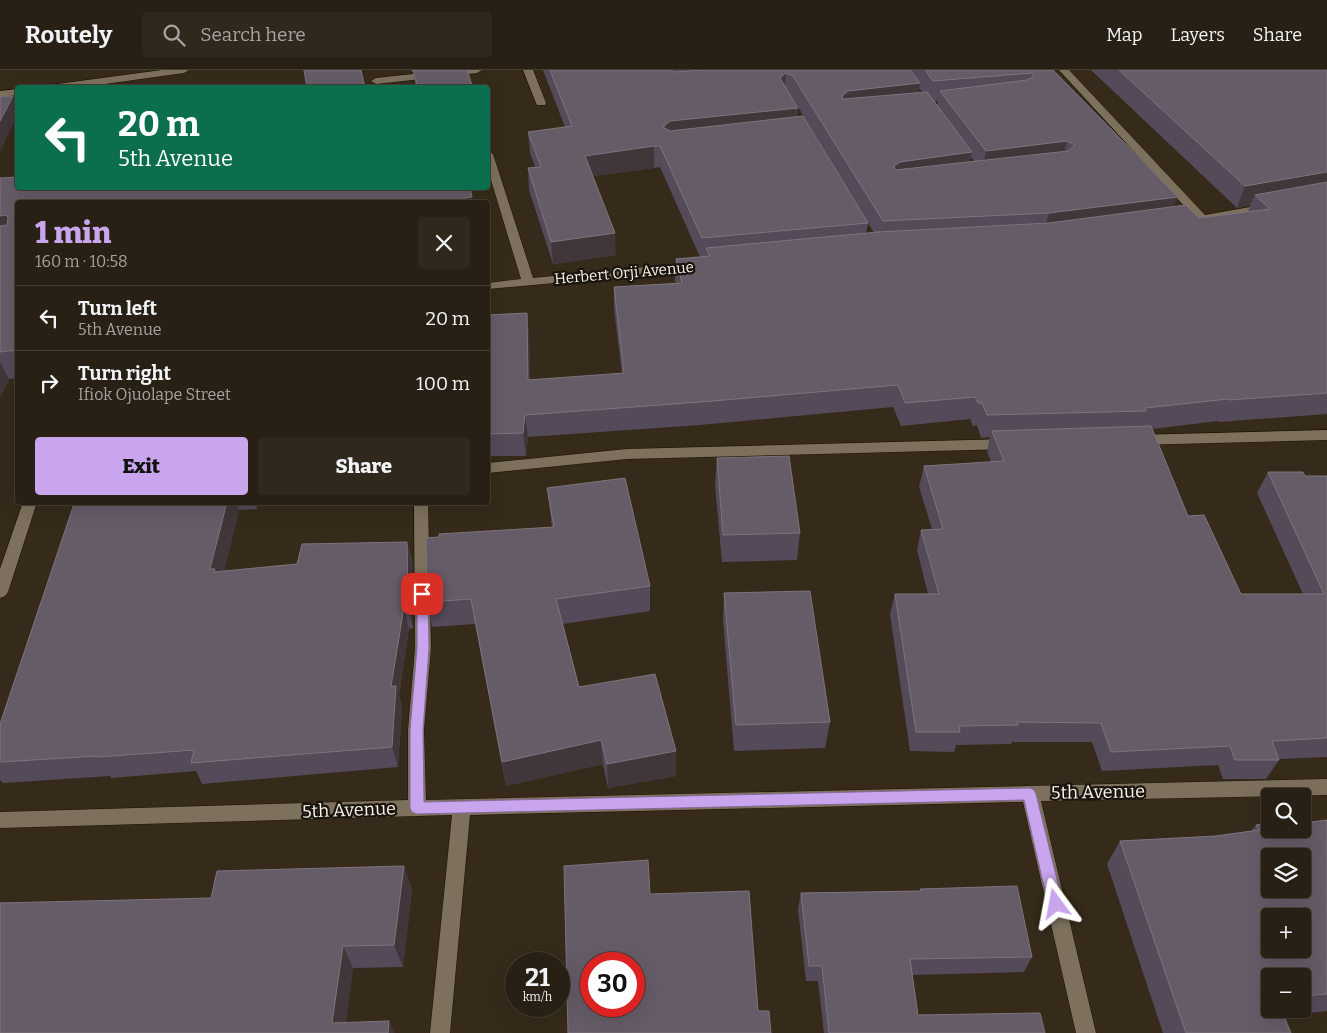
<!DOCTYPE html>
<html lang="en">
<head>
<meta charset="utf-8">
<style>
	:root { --surface:#282014; --page:#30281d; --text:#f1f3f6; --muted:#a5a3a0; --line:#443e34; --accent:#c9a5ee }
	body { margin:0; font-family:Bitter,serif; background:var(--page); color:var(--text); height:100vh; display:flex; flex-direction:column; font-size:19px; white-space:nowrap }
	* { box-sizing:border-box; margin:0 }
	p { font-size:16px; color:var(--muted) }
	.icon { flex:none; width:28px; height:28px; fill:none; stroke:currentColor; stroke-width:2; stroke-linecap:round; stroke-linejoin:round }
	.map { position:relative; flex:1; overflow:hidden }
	.side { position:absolute; left:15px; top:130px; width:475px; height:305px; display:flex; flex-direction:column; background:var(--surface); border-radius:5px; box-shadow:0 5px 20px #0002,0 0 0 1px var(--line) }
	.side>* { flex:none }
	.top-card { position:absolute; left:15px; top:15px; width:475px; height:105px; border-radius:5px; box-shadow:0 5px 20px #0002,0 0 0 1px var(--line); background:#0b6e4f; color:#fff; overflow:hidden }
	.controls { position:absolute; left:1261px; top:718px; display:grid; gap:10px }
	.controls a { display:grid; place-items:center; width:50px; height:50px; border-radius:5px; background:var(--surface); box-shadow:0 5px 20px #0002,0 0 0 1px var(--line); font-size:25px }
	.speed { position:absolute; left:505px; top:882px; display:flex; gap:10px; font-size:25px; font-weight:700; text-align:center }
	.speed>* { display:grid; place-content:center; width:65px; height:65px; border-radius:50%; background:var(--surface); box-shadow:0 5px 20px #0002,0 0 0 1px var(--line); line-height:1 }
	.speed small { font-size:12px; font-weight:400 }
	.speed .limit { border:8px solid #d22; background:#fff; color:#111 }
	.pin { position:absolute; display:grid; place-items:center; width:42px; height:42px; color:#fff; margin:-21px; border-radius:10px; box-shadow:0 2px 8px #0006 }
	.me { position:absolute; width:55px; margin:-28px; rotate:347deg; stroke-linejoin:round; filter:drop-shadow(0 0 4px #0008) }
	.turn { display:flex; align-items:center; gap:18px; height:105px; padding:0 20px; font-size:22px }
	.turn .icon { width:65px; height:65px; stroke-width:2.5 }
	.turn b { display:block; font-size:35px; line-height:42px }
	.round { display:grid; place-items:center; flex:none; width:52px; height:52px; border-radius:5px; background:var(--page) }
	.headline { display:flex; align-items:center; justify-content:space-between; height:85px; padding:0 20px }
	h1 { font-size:30px; font-weight:800; line-height:38px; color:var(--accent) }
	.primary-button { display:flex; gap:10px; margin-top:auto; padding:10px 20px }
	.primary-button a { flex:1; height:58px; border-radius:5px; background:var(--accent); color:#111; font-size:20px; font-weight:800; line-height:58px; text-align:center }
	.primary-button a+a { background:var(--page); color:var(--text) }
	ul { padding:0; list-style:none }
	li { display:flex; align-items:center; gap:15px; height:65px; padding:0 20px; border-top:1px solid var(--line) }
	li div { flex:1 }
	li b { display:block; font-size:19px }
	li em { font-style:normal }
	header { display:flex; align-items:center; gap:30px; box-sizing:border-box; height:70px; padding:0 25px; background:var(--surface); border-bottom:1px solid var(--line) }
	header strong { font-size:24px }
	nav { display:flex; gap:28px; margin-inline-start:auto; font-size:18px }
	.search { width:350px; height:45px; background:var(--page); display:flex; align-items:center; gap:12px; box-sizing:border-box; padding:0 18px; border-radius:5px; color:var(--muted); font-size:19px }
	.map>svg:first-child { display:block }
</style>
</head>
<body>
<header>
<strong>Routely</strong>
<div class="search"><svg class="icon" aria-label="search" viewBox="0 0 24 24"><circle cx="10" cy="10" r="6"/><path d="M15 15l6 6"/></svg>Search here</div>
<nav><a>Map</a><a>Layers</a><a>Share</a></nav>
</header>
<div class="map">
<svg width="1327" height="963" viewBox="0 0 1327 963">
	<rect width="100%" height="100%" fill="#362b1a"/>
	<g fill="none" stroke-linecap="round" stroke-linejoin="round">
		<defs>
			<g id="minor">
				<polygon points="162,0 189,0 184,3 76,18 45,18 50,15"/>
				<polygon points="450,0 482,0 477,3 376,14 371,11 376,8"/>
				<polygon points="523,0 533,0 546,33 545,35 537,35 536,33"/>
				<polygon points="1059,0 1069,0 1205,145 1267,134 1273,137 1267,140 1203,152 1198,151"/>
				<polygon points="18,19 18,25 0,27 0,21"/>
				<polygon points="488,81 493,84 533,208 695,192 701,196 695,200 488,219 488,213 521,209 488,100"/>
				<polygon points="1327,360 1327,370 1136,375 1131,373 1129,370 1131,367 1136,365"/>
				<polygon points="1008,369 1013,371 1015,374 1013,377 1008,379 627,389 488,403 488,393 627,379"/>
				<polygon points="23,432 37,432 8,522 5,526 0,528 0,499"/>
				<polygon points="414,432 428,432 431,578 424,660 426,730 1327,709 1327,725 1041,731 1096,963 1076,963 1023,732 470,745 450,963 430,963 452,745 0,758 0,742 408,730 408,660 415,578"/>
			</g>
		</defs>
		<use href="#minor" stroke="#1d1304" stroke-width="1"/>
		<use href="#minor" fill="#7d715d" fill-rule="evenodd"/>
	</g>
	<g fill="#544a59" fill-rule="evenodd">
		<polygon points="411,0 467,0 473,18 416,18 413,2 412,2"/>
		<path d="M543,0H671L674,2V0H1053L1174,137L1199,148L1248,142L1250,135L1237,138L1091,0H1327V344L1219,352L1218,351L1152,359L1188,446L1241,524H1303L1257,423L1268,402L1305,406H1327V687L1279,689V690L1266,709H1223L1218,695L1102,701L1092,672H1012L1011,674L956,675L954,682L910,681L890,544L895,524H928L917,480L921,460L932,459L919,417L924,396L991,392L987,381L990,367L981,368L977,355L973,356L970,349L901,356L893,337L700,355L528,367L526,386H488V245L527,243L529,265L530,310L622,304L614,239V217L676,214L675,211L676,189L700,187L660,97L654,98L593,106L616,185L553,194L529,120L528,98L535,97L530,83L528,62L565,57ZM919,18L923,23H918ZM792,27L829,88L797,47L798,38ZM938,31L937,36L934,32ZM971,87L974,91L970,92ZM868,153L874,163H866Z"/>
		<polygon points="0,108 18,132 18,308 9,309 0,328"/>
		<polygon points="717,388 800,463 797,490 722,492 715,415"/>
		<polygon points="547,418 650,516 650,541 563,554 579,617 676,706 608,718 603,694 506,716 475,554 432,557 427,532 439,467 552,457"/>
		<polygon points="89,432 258,432 257,439 239,440 224,501 297,494 407,472 413,494 413,558 409,559 399,625 402,637 398,697 202,714 196,701 111,708 110,706 3,713 0,710 0,654"/>
		<polygon points="724,523 830,652 825,678 734,681 723,550"/>
		<path d="M1327,750V941L1284,946L1291,963H1163L1107,794L1120,771L1216,766L1251,761L1256,755L1270,759ZM1270,906H1302V939H1270Z"/>
		<polygon points="404,796 412,820 403,897 353,898 346,952 0,963 211,828"/>
		<polygon points="920,819 1032,887 1024,902 912,905 918,945 1045,963 824,963 818,911 806,911 798,839 801,823 920,821"/>
	</g>
	<g fill="#413639">
		<polygon points="786,3 784,23 780,8"/>
		<polygon points="920,13 917,34 846,42 842,26 848,21"/>
		<polygon points="13,26 18,38 18,45 0,81 0,51"/>
		<polygon points="798,38 796,58 670,72 663,57 670,51"/>
		<polygon points="1067,71 1062,92 982,102 986,81"/>
		<polygon points="654,76 654,98 586,107 585,86"/>
		<polygon points="972,82 968,104 897,113 894,96 900,92"/>
		<polygon points="1327,102 1327,121 1255,125 1250,135 1237,138 1245,116"/>
		<polygon points="472,127 473,132 465,132 464,128"/>
		<polygon points="1178,127 1170,148 1043,165 1049,143"/>
		<polygon points="6,145 18,171 0,173 0,146"/>
		<polygon points="615,163 616,185 553,194 551,172"/>
		<polygon points="527,243 529,265 531,332 528,310"/>
		<polygon points="0,292 9,309 0,328"/>
		<polygon points="525,345 528,367 526,386 523,363"/>
		<polygon points="227,432 236,432 239,440 221,514 210,499"/>
		<polygon points="255,432 258,432 257,439"/>
		<polygon points="407,472 413,494 413,558 408,537"/>
		<polygon points="404,537 409,559 399,625 402,637 398,697 392,677 391,616"/>
		<polygon points="601,670 603,694 506,716 502,692"/>
		<polygon points="676,681 676,706 608,718 607,694"/>
		<polygon points="404,796 412,820 403,897 394,875"/>
		<polygon points="343,876 353,898 345,963 332,953"/>
		<polygon points="389,951 395,963 388,963"/>
	</g>
	<g fill="#665c68" stroke="#7d747c" fill-rule="evenodd">
		<polygon points="304,0 361,0 365,18 307,18"/>
		<polygon points="413,0 467,0 473,18 418,18"/>
		<polygon points="550,0 671,0 675,2 703,0 910,0 920,13 848,21 842,26 843,29 927,22 972,82 900,92 894,96 895,100 1068,81 1075,75 1067,71 986,81 940,21 1027,10 1034,6 1032,3 933,11 925,0 1053,0 1178,127 1049,143 883,151 793,6 786,3 780,8 798,38 670,51 663,57 670,61 803,46 868,153 702,168 660,76 654,76 585,86 615,163 551,172 528,98 541,97 528,62 572,56"/>
		<polygon points="1119,0 1327,0 1327,102 1245,116"/>
		<polygon points="13,26 0,51 0,27"/>
		<polygon points="18,107 18,118 470,118 472,127 464,128 466,132 18,132 18,280 0,282 0,156 7,155 8,147 6,145 0,146 0,108"/>
		<polygon points="1327,112 1327,323 1229,330 1228,329 1145,338 1146,341 987,345 982,333 978,333 975,327 905,333 898,315 701,332 525,345 523,363 488,364 488,245 527,243 528,310 624,303 614,217 682,213 676,189 710,186 706,178 878,162 1049,153 1186,135 1199,148 1270,139 1255,125"/>
		<polygon points="1151,356 1188,446 1204,445 1241,524 1324,524 1268,402 1303,402 1305,406 1327,406 1327,668 1272,671 1279,690 1235,690 1230,676 1111,682 1101,653 1017,652 1018,655 959,656 960,662 916,662 895,524 939,524 921,460 943,459 924,396 1004,391 992,361"/>
		<polygon points="789,386 800,463 723,465 717,388"/>
		<polygon points="625,408 650,516 556,529 579,617 655,604 676,681 607,694 601,670 502,692 471,529 427,532 426,468 439,467 439,464 554,457 547,418"/>
		<polygon points="89,432 227,432 210,499 215,499 214,502 297,494 302,474 407,472 408,537 404,537 391,616 396,616 392,677 191,693 194,680 98,687 98,686 0,692 0,654 74,434 89,433"/>
		<polygon points="810,521 830,652 736,655 724,523"/>
		<path d="M1327,750V924L1302,926V906H1270V939H1281L1291,963H1186L1120,771L1216,766L1259,760L1256,755L1270,753V759H1302V753ZM1270,786H1302V819H1270ZM1270,846H1302V879H1270Z"/>
		<path d="M648,790L650,824L749,821L758,941H769L771,963H568L564,796ZM591,894H634V936H591Z"/>
		<polygon points="404,796 394,875 343,876 332,953 389,951 388,963 0,963 0,833 211,828 217,801"/>
		<polygon points="1017,816 1032,887 910,889 918,945 1040,943 1045,963 829,963 822,896 809,896 801,823 921,821 920,819"/>
	</g>
	<polygon fill="#c9a5ee" stroke="#836b9b" points="422,519 428,524 429,578 423,660 424,732 1030,718 1034,720 1036,724 1063,834 1061,839 1056,841 1051,839 1048,834 1024,730 417,744 412,742 410,738 410,660 417,578 417,524"/>
	<g text-anchor="middle" dominant-baseline="central" stroke-width="4.5" stroke-linejoin="round" paint-order="stroke">
		<g font-size="15" fill="#faf3e9" stroke="#19140d">
			<text transform="translate(624 203) rotate(-5)">Herbert Orji Avenue</text>
		</g>
		<g font-size="18" fill="#faf3e9" stroke="#19140d">
			<text transform="translate(1098 722) rotate(-1)">5th Avenue</text>
			<text transform="translate(349 740) rotate(-2)">5th Avenue</text>
		</g>
	</g>
</svg>
<div class="controls">
<a><svg class="icon" aria-label="search" viewBox="0 0 24 24"><circle cx="10" cy="10" r="6"/><path d="M15 15l6 6"/></svg></a>
<a><svg class="icon" aria-label="layers" viewBox="0 0 24 24"><path d="M12 4l9 5-9 5-9-5zM3 14l9 5 9-5"/></svg></a>
<a>+</a>
<a>−</a>
</div>
<div class="speed"><div>21<small>km/h</small></div><div class="limit">30</div></div>
<div class="pin" style="left:422px;top:524px;background:#d93025"><svg class="icon" aria-label="arrive" viewBox="0 0 24 24"><path d="M6 21V4h12l-3 4 3 4H6"/></svg></div>
<svg class="me" style="left:1056px;top:834px" viewBox="-20 -20 40 40"><path d="M0-17L14 15 0 8-14 15z" fill="#c9a5ee" stroke="#fff" stroke-width="4"/></svg>
<div class="top-card">
<div class="turn"><svg class="icon" aria-label="left" viewBox="0 0 24 24"><path d="M17 20v-9H6M10 6l-5 5 5 5"/></svg><div><b>20 m</b>5th Avenue</div></div>
</div>
<section class="side">
<div class="headline"><div><h1>1 min</h1><p>160 m · 10:58</p></div><a class="round"><svg class="icon" aria-label="close" viewBox="0 0 24 24"><path d="M6 6l12 12M18 6L6 18"/></svg></a></div>
<ul>
<li><svg class="icon" aria-label="left" viewBox="0 0 24 24"><path d="M17 20v-9H6M10 6l-5 5 5 5"/></svg><div><b>Turn left</b><p>5th Avenue</p></div><em>20 m</em></li>
<li><svg class="icon" aria-label="right" viewBox="0 0 24 24"><path d="M7 20v-9h11M14 6l5 5-5 5"/></svg><div><b>Turn right</b><p>Ifiok Ojuolape Street</p></div><em>100 m</em></li>
</ul>
<div class="primary-button"><a>Exit</a><a>Share</a></div>
</section>
</div>
</body>
</html>
